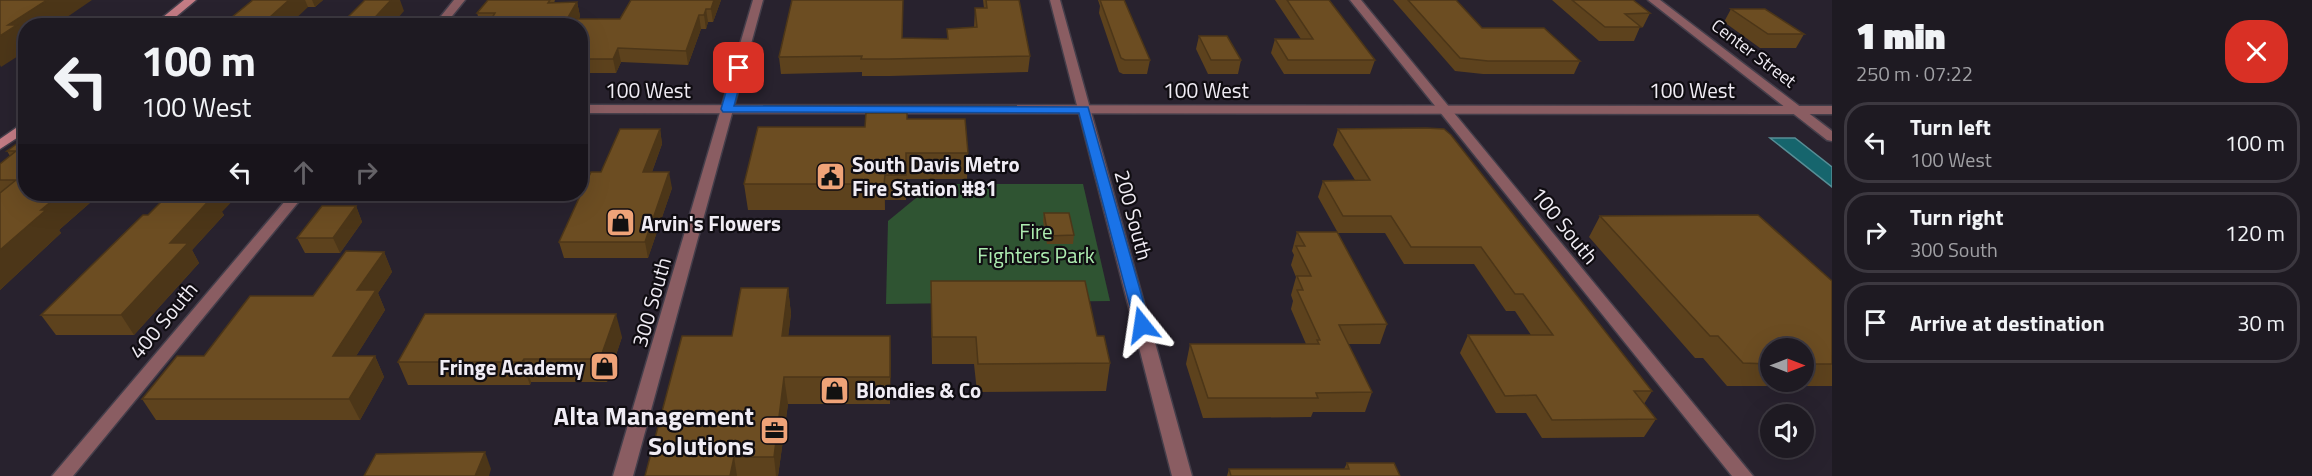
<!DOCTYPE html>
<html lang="en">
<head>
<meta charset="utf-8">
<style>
	:root { --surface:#1e1a22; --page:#2b272f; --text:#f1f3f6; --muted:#a1a1a5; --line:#3c3840 }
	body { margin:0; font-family:"Titillium Web",sans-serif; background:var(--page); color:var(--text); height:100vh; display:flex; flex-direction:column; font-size:22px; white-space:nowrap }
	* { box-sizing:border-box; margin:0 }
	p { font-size:20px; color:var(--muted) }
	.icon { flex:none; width:33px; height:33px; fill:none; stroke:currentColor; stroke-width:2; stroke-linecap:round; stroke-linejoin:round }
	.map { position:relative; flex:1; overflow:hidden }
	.details { display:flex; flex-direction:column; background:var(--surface); width:480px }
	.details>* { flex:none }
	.banner { position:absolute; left:18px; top:18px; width:570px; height:183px; border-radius:24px; box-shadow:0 6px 24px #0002,0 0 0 2px var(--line); background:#1e1a22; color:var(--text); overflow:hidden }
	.needle { width:39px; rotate:90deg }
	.controls { position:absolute; left:1760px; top:338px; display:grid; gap:12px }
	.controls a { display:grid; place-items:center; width:54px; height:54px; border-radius:50%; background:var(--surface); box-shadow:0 6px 24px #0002,0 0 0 2px var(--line); font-size:30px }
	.pin { position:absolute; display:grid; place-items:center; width:51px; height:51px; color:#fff; margin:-26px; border-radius:12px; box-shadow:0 3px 9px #0006 }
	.me { position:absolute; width:66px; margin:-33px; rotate:345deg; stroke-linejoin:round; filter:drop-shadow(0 0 4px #0008) }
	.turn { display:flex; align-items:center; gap:21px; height:126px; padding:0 24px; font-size:27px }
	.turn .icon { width:78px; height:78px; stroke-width:2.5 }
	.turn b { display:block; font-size:42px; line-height:51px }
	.lanes { display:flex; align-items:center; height:57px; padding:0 24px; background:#0003; justify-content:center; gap:30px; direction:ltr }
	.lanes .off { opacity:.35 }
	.round { display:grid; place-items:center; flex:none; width:63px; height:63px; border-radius:24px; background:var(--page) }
	.overview { display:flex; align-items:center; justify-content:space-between; height:102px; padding:0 24px }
	h1 { font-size:36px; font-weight:800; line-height:45px }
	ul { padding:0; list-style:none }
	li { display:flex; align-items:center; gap:18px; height:81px; margin:0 12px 9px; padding:0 12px; border:3px solid var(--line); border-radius:24px }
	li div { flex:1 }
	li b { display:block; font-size:22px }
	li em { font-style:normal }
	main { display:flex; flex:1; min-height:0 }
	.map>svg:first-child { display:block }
</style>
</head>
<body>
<main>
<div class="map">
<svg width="1832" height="476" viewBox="0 0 1832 476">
	<rect width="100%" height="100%" fill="#28222e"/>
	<polygon fill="#2f5432" points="933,184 1083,184 1110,301 886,304 888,221"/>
	<polygon fill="#16656d" stroke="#578e96" stroke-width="1.5" points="1770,138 1795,138 1832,167 1832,187"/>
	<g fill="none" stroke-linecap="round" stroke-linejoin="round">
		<defs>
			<g id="minor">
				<polygon points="454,0 465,0 444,26 433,26"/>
				<polygon points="753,0 763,0 633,476 613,476"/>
				<polygon points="1050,0 1060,0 1192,476 1172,476"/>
				<polygon points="1350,0 1361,0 1753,476 1732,476"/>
				<polygon points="1648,0 1660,0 1832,131 1832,141 1827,140"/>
				<polygon points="291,194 305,194 73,476 52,476"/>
			</g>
			<polygon id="tertiary" points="580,105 1832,106 1832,114 580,113"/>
			<g id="secondary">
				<polygon points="184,0 196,0 165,26 152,26"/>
				<polygon points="26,121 26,132 0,149 0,139"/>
			</g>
		</defs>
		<use href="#minor" stroke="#443e4a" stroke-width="3"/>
		<use href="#tertiary" stroke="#443e4a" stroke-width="3"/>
		<use href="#secondary" stroke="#443e4a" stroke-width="3"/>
		<use href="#minor" fill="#8a5d62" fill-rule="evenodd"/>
		<use href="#tertiary" fill="#8a5d62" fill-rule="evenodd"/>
		<use href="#secondary" fill="#c47c85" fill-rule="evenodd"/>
	</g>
	<g fill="#5d421d" fill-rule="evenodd">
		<polygon points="253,0 323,0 315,7 308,7"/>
		<polygon points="488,0 555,0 554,3 577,2 580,16 579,19 620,19 721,0 713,22 708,22 706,29 701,29 688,65 621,62 616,73 580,73 580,26 481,26 477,13"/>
		<polygon points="983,0 1019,0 1030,56 1028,72 890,76 862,76 862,72 781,74 779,57 903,38 947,39 947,29 974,27 975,8 984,8"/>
		<polygon points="1098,0 1124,0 1150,60 1147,74 1123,74 1119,72 1099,13 1100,6"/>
		<polygon points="1275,0 1329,0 1375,60 1370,74 1284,74 1271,53 1275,39 1301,39"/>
		<polygon points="1393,0 1456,0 1482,28 1580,61 1574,74 1483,74 1455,71"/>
		<polygon points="1552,0 1633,0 1650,13 1643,27 1640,27 1634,41 1599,41"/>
		<polygon points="1731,9 1804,34 1796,48 1760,48 1724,22"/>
		<polygon points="1199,36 1241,60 1238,74 1208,74 1196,49"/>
		<polygon points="907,119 968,153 967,179 906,179 906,200 885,200 885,210 748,210 744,184 865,127"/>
		<polygon points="1426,128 1652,391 1644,404 1656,419 1644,437 1542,438 1526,413 1496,413 1460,353 1468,335 1531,335 1515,311 1506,311 1474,264 1404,264 1385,233 1338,233 1318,197 1323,181 1355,180 1333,145 1338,129"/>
		<polygon points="660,129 662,144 652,172 672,188 648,258 564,258 559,242 601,172"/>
		<polygon points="26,137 26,194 100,194 59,230 61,233 0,290 0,164 10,156 7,151"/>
		<polygon points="356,206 362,222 340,253 305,253 297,238"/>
		<polygon points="222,212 224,215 192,250 199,263 134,335 56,335 41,315 148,215"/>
		<polygon points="1044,213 1074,235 1073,244 1047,244 1043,221"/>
		<path d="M1600,216L1832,281V386H1727L1703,358H1695L1589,237ZM1770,348H1803V381H1770Z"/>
		<polygon points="1297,232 1387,324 1380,344 1348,344 1372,392 1365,412 1313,412 1311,417 1203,418 1186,364 1190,344 1306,344 1291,309 1293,301 1291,295 1296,277 1291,265 1294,255 1292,251"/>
		<polygon points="384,252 392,272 378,293 385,310 356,356 375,356 384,377 360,420 156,420 142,399"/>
		<polygon points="931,281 1097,336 1110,363 1106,391 977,392 974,364 932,364"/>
		<polygon points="788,288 791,314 788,336 890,336 890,404 788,404 778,476 645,476 732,336"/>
		<polygon points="622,337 607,382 531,382 530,385 408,385 398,362"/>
		<polygon points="1347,463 1400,476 1227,476 1229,469 1344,469"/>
	</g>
	<g fill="#4c3618">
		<polygon points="47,0 92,0 54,26 26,26 26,51 1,67 0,65 0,36 8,25"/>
		<polygon points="289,0 305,0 308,7 288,26 260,26"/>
		<polygon points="312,0 323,0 315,7"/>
		<polygon points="391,0 400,0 404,11 391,26 367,26"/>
		<polygon points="714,0 721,0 713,22 711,9"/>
		<polygon points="577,2 580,16 575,26 567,19"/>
		<polygon points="706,9 708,22 706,29 704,15"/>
		<polygon points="699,15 701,29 688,65 686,51"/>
		<polygon points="618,48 621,62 616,73 613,59"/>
		<polygon points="660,129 662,144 646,188 643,172"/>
		<polygon points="669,172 672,188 648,258 645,242"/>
		<polygon points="885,175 885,210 884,184"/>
		<polygon points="60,194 100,194 59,230 61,233 0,290 0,250 41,210"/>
		<polygon points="211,194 239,194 222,212 224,215 192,250 199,263 134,335 121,315 170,243"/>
		<polygon points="356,206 362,222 340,253 333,238"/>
		<polygon points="384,252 392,272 378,293 385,310 343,377 333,356 357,290"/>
		<polygon points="788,288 791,314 785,363 782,336"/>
		<polygon points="616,314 622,337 607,382 600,359"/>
		<polygon points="890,336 891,363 890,404"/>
		<polygon points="375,356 384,377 360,420 349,399"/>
		<polygon points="524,359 531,382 530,385 522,362"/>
		<polygon points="784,377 788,404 778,476 776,476 774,457"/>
		<polygon points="485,452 491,469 489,476 475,476"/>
		<polygon points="734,457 737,476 730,476"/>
	</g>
	<g fill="#6c4d22" stroke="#4c3618" stroke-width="1.5">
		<polygon points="0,0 47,0 8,25 17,25 0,36"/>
		<polygon points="253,0 289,0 260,26 221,26"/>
		<polygon points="365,0 391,0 367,26 339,26"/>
		<polygon points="488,0 550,0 548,3 577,2 567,19 620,19 631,0 714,0 711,9 706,9 704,15 699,15 686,51 618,48 613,59 580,59 580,26 487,26 495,13 477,13"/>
		<polygon points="792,0 903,0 902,38 948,39 947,29 977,27 975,8 987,8 986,0 1019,0 1030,56 889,59 861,59 862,56 779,57"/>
		<polygon points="1100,0 1124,0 1150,60 1125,60 1121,58"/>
		<polygon points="1287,0 1329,0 1375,60 1288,60 1275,39 1313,39"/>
		<polygon points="1408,0 1456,0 1482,28 1544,28 1580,61 1488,61 1460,58"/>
		<polygon points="1572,0 1633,0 1650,13 1625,14 1641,27 1605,27"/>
		<polygon points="1731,9 1765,9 1804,34 1768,34"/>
		<polygon points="1199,36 1227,36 1241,60 1211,60"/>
		<polygon points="866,113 907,113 907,119 965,119 968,153 906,153 906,175 885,175 884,184 744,184 758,127 865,127"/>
		<polygon points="1426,128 1444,129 1451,135 1652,391 1634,391 1656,419 1552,420 1536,395 1505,396 1468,335 1553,335 1523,294 1515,294 1481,247 1411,247 1391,216 1343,216 1323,181 1370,180 1338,129"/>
		<polygon points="620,129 660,129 643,172 669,172 645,242 559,242 591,172 601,172"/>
		<polygon points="26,137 26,194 60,194 41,210 46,210 0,250 0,193 16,180 0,180 0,164 16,151 7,151"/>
		<polygon points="175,194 211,194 209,195 214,195 170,243 188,243 121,315 41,315 143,215 148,215 167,196 172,196"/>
		<polygon points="322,206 356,206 333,238 297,238"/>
		<polygon points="1044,213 1069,213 1074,235 1048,236"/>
		<polygon points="1758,215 1832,281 1832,364 1803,364 1803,348 1770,348 1770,364 1743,363 1718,336 1710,336 1600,216"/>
		<polygon points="1297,232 1337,232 1387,324 1339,325 1372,392 1316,393 1318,398 1208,398 1190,344 1319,344 1317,340 1320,340 1297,290 1303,290 1297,276 1311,276 1296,246 1305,246"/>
		<polygon points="346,251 384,252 357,290 376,290 333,356 375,356 349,399 142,399 177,356 204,356 250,296 313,296"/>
		<polygon points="931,281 1085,281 1097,336 1104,336 1110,363 978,364 976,337 932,337"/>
		<polygon points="741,288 788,288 782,336 890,336 890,377 784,377 774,457 734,457 730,476 645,476 682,336 732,336"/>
		<polygon points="425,314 616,314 600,359 524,359 522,362 398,362"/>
		<polygon points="485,452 475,476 364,476 376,454"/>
		<polygon points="1347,463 1394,463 1400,476 1231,476 1229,469 1349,469"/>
	</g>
	<polygon fill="#1a73e8" stroke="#114b97" stroke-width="1.5" points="739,65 744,68 734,106 1088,107 1150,325 1147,328 1137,328 1135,325 1079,113 723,112 721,109 733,68"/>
	<defs>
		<symbol id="civic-square" viewBox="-11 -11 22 22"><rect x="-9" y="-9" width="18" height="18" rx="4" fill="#efa378" stroke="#100d12"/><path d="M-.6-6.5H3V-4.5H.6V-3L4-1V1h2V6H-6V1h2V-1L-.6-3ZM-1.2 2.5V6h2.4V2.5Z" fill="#111"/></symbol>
		<symbol id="shop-square" viewBox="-11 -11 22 22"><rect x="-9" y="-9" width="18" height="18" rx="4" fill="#efa378" stroke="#100d12"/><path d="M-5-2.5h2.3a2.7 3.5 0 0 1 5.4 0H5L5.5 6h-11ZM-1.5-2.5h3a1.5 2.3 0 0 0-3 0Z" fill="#111"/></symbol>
		<symbol id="office-square" viewBox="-11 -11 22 22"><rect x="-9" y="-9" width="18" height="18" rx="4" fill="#efa378" stroke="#100d12"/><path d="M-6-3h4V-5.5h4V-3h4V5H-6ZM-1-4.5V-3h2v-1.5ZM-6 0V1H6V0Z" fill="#111"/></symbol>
	</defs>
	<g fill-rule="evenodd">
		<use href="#civic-square" x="814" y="160" width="33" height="33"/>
		<use href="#shop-square" x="604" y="206" width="33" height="33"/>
		<use href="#shop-square" x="588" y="350" width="33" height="33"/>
		<use href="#shop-square" x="818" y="374" width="33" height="33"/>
		<use href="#office-square" x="758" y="414" width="33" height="33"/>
	</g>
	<g text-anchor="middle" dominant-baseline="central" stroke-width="4.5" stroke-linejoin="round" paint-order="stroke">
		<g font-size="18" fill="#f0ecf4" stroke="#100d12">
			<text transform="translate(1754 53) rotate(37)">Center Street</text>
		</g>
		<g font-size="21" fill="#f0ecf4" stroke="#100d12">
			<text x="648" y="90">100 West</text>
			<text x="1206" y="90">100 West</text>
			<text x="1692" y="90">100 West</text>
			<text transform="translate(1134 215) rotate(75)">200 South</text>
			<text transform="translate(1565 225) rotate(51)">100 South</text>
			<text transform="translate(651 302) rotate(-74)">300 South</text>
			<text transform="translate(163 320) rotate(-50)">400 South</text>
		</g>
		<g font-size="21" font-weight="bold" fill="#f0ecf4" stroke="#100d12" text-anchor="start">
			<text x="852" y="164">South Davis Metro<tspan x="852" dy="24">Fire Station #81</tspan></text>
			<text x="641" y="223">Arvin's Flowers</text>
			<text x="584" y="367" text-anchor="end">Fringe Academy</text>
			<text x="856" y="390">Blondies &amp; Co</text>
		</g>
		<g font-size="21" fill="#adecb0" stroke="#100d12">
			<text x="1036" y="231">Fire<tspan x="1036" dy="24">Fighters Park</tspan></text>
		</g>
		<g font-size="26" font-weight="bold" fill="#f0ecf4" stroke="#100d12" text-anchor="end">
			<text x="754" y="415">Alta Management<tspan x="754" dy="30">Solutions</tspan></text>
		</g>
	</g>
</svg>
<div class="controls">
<a><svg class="needle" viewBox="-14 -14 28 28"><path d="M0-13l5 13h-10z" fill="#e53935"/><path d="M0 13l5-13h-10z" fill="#a1a1a5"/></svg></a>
<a><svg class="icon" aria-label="sound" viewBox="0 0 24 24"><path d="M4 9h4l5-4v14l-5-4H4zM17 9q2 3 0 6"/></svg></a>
</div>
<div class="pin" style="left:739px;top:68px;background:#d93025"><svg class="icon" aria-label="arrive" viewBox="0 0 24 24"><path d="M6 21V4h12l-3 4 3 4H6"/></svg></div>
<svg class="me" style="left:1142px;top:325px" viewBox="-20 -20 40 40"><path d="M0-17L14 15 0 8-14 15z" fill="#1a73e8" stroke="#fff" stroke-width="4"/></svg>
<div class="banner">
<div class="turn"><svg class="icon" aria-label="left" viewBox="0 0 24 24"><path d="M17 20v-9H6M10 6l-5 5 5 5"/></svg><div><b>100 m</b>100 West</div></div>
<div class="lanes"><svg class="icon" aria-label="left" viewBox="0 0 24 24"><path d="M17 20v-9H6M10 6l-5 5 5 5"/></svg><svg class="icon off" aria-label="ahead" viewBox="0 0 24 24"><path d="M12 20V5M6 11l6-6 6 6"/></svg><svg class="icon off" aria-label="right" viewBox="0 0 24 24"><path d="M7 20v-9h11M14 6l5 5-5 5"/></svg></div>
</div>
</div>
<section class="details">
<div class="overview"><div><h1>1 min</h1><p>250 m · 07:22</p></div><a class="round" style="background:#d93025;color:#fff"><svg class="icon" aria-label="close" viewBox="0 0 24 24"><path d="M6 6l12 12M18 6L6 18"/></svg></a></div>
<ul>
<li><svg class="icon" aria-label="left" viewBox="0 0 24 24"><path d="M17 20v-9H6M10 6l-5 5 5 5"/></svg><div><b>Turn left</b><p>100 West</p></div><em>100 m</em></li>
<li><svg class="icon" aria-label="right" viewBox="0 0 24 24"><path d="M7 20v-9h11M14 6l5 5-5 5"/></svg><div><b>Turn right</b><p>300 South</p></div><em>120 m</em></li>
<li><svg class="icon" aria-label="arrive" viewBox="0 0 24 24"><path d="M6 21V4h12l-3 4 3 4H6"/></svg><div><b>Arrive at destination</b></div><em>30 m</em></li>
</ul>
</section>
</main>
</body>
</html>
